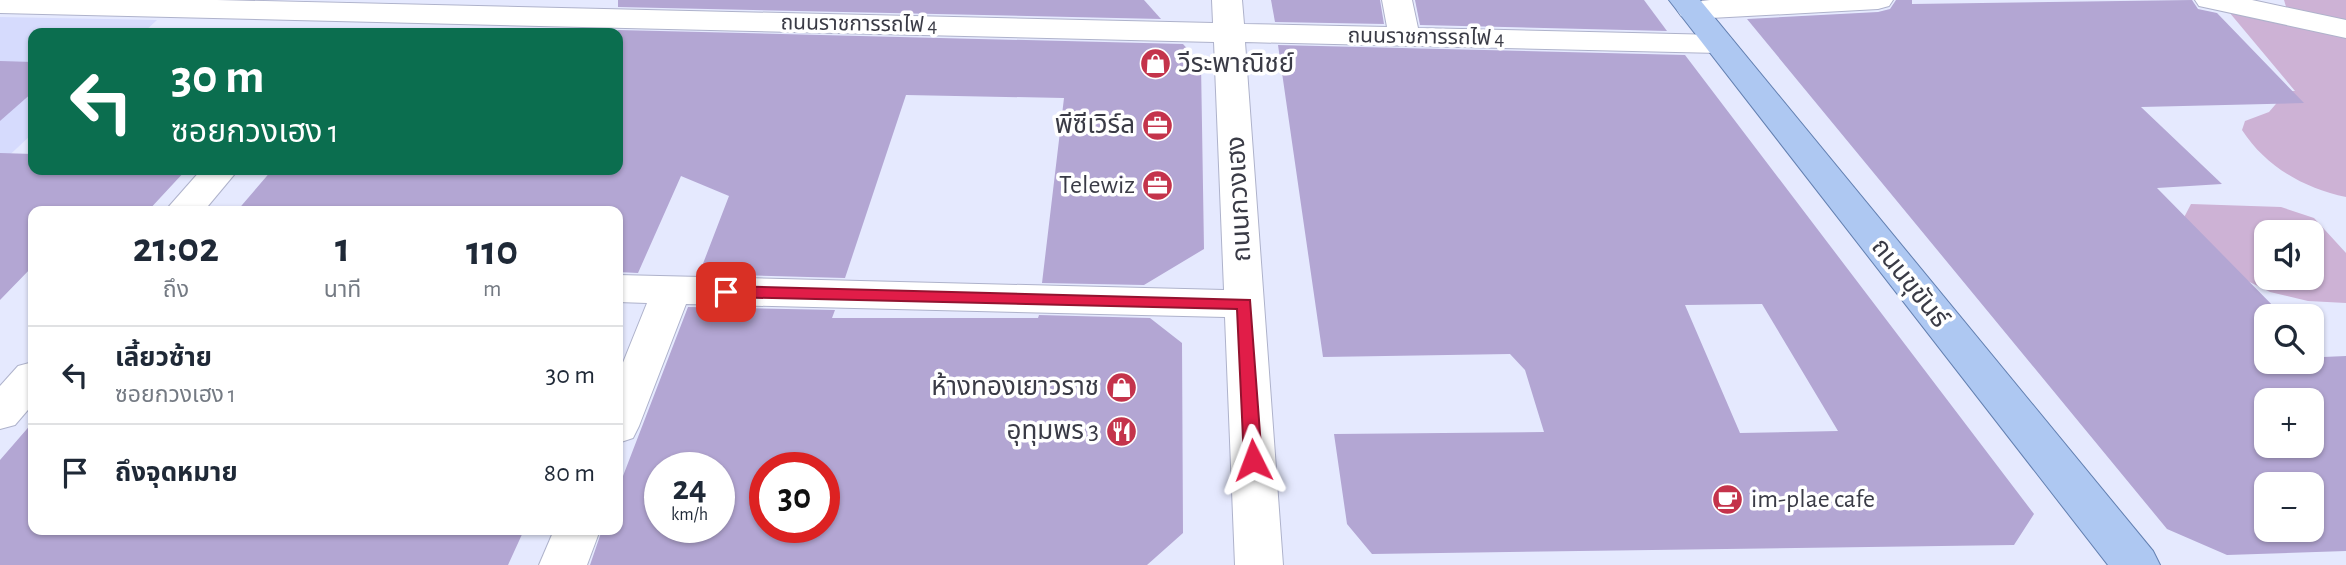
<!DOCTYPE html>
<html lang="th">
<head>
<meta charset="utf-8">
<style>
	:root { --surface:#fff; --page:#f6f6f7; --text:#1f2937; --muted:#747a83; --line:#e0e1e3 }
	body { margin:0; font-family:"Alegreya Sans","Noto Sans Thai",sans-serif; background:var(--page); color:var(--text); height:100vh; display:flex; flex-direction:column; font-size:26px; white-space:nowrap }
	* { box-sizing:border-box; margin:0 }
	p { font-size:23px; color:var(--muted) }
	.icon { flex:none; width:38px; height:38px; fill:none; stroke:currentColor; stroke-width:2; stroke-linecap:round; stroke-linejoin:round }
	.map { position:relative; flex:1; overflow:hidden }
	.panel { position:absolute; left:28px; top:206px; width:595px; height:329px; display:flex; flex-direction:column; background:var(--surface); border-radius:14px; box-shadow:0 2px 5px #0004 }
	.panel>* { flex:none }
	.hud { position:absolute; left:28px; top:28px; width:595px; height:147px; border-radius:14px; box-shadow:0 2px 5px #0004; background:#0b6e4f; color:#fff; overflow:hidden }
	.buttons { position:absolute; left:2254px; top:220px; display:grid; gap:14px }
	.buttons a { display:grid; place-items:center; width:70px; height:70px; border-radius:14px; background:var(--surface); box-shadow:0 2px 5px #0004; font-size:35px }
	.speed { position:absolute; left:644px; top:452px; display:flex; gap:14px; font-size:35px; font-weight:700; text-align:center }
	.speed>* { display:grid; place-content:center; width:91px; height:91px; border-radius:50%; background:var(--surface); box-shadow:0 2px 5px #0004; line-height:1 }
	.speed small { font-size:18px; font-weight:400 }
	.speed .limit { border:10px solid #d22; background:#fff; color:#111 }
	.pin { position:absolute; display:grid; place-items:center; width:60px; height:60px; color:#fff; margin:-30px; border-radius:14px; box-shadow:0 4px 10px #0006 }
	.me { position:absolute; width:77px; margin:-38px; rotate:357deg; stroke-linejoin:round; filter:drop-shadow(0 0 5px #0008) }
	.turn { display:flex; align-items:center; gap:24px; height:147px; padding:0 28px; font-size:32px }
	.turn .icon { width:91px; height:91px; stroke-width:2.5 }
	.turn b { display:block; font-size:49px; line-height:60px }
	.eta { display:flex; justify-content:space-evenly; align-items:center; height:119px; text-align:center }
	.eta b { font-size:42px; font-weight:600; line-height:49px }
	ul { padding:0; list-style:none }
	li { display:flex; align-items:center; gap:21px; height:98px; padding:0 28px; border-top:2px solid var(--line) }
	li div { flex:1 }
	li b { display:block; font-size:26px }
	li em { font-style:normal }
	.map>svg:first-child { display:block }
</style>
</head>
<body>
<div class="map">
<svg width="2346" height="565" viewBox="0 0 2346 565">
	<rect width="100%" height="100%" fill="#e5e9fe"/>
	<polygon fill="#d6dbfd" points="0,17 157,20 143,33 33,33 33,133 0,164"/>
	<g fill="#cdb2d5" fill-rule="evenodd">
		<polygon points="2284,0 2346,0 2346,23 2287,10"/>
		<path d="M2224,6L2346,33V197C2304,188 2266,167 2242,130L2245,121L2269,112L2287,91H2295Z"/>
		<path d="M2191,204L2281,207L2314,218L2346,253V303L2308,301L2270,292L2192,254L2178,229ZM2266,233H2312V278H2266Z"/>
	</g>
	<g fill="#b3a6d3" fill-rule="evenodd">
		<polygon points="618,0 1144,0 1161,19 618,7"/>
		<polygon points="1271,0 1380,0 1384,24 1275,22"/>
		<polygon points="1415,0 1644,0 1667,31 1420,25"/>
		<path d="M1896,0H1912V4L2192,0L2198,9L2217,13L2304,103L2141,107L2222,184L2157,188L2284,317H2266V362H2312V345L2323,357L2346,356V551L2227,555L2167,529L1747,19L1878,12L1890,9ZM2266,401H2312V446H2266ZM2266,485H2312V530H2266Z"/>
		<polygon points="618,30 1183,44 1201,64 1204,249 1144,285 1042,283 1064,98 906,95 845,278 699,274 729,196 681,176 638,273 618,272 618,212 236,212 272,170 618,170"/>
		<path d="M1278,45L1685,55L2034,514L2014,545L1372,554L1347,524L1334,434L1544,432L1525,370L1510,354L1323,357ZM1762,304L1838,431L1740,433L1685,305Z"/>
		<polygon points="0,61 33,62 33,92 0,121"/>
		<polygon points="0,153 33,154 33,170 186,170 147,212 33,212 33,266 0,300"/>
		<path d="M688,307L835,310L832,318H1038L1039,315L1150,318L1182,343L1183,533L1147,565H590L602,530H618V489ZM660,467H719V527H660ZM765,467H824V527H765Z"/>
		<polygon points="33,422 33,530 524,530 508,565 0,565 0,460"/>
	</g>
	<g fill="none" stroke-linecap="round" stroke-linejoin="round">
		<defs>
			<g id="minor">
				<polygon points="0,0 217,0 1213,23 1212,0 1242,0 1244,24 1387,27 1382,0 1412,0 1418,28 1719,35 1730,37 1735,44 1730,51 1719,53 1245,42 1283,565 1235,565 1225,317 686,304 639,426 633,438 618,443 618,375 647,303 618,302 618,275 1224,290 1214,42 0,13"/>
				<polygon points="1893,0 1889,6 1878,9 1692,19 1681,16 1677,10 1681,4 1710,0"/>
				<polygon points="2195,0 2252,0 2346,20 2346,38 2199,6"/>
				<polygon points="201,170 238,170 203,212 164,212"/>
				<polygon points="33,362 33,404 15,425 0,429 0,386 18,366"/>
				<polygon points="554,530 600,530 587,565 539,565"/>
			</g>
			<polygon id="major" points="1669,0 1700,0 2153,551 2160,565 2108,565"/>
		</defs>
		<use href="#minor" stroke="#aeb2cb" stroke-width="2"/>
		<use href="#major" stroke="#627fb0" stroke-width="2"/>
		<use href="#minor" fill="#fff" fill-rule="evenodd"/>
		<use href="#major" fill="#aec8f2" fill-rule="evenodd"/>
	</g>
	<polygon fill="#e11d48" stroke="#92132f" stroke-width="2" points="726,286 1250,300 1262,460 1259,466 1253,468 1247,466 1244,460 1237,309 726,297 718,292"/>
	<defs>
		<symbol id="shop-disc" viewBox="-11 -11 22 22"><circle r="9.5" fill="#c4334b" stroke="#fff"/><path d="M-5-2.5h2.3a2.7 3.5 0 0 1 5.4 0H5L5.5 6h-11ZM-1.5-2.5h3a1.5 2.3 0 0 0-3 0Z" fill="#fff"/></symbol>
		<symbol id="office-disc" viewBox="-11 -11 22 22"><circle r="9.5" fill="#c4334b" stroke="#fff"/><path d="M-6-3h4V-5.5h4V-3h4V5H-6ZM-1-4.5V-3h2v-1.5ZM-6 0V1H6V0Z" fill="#fff"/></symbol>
		<symbol id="restaurant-disc" viewBox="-11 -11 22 22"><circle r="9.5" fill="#c4334b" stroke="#fff"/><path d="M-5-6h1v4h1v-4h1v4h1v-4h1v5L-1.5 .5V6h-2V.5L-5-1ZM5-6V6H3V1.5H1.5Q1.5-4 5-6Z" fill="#fff"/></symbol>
		<symbol id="cafe-disc" viewBox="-11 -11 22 22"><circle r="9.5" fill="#c4334b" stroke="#fff"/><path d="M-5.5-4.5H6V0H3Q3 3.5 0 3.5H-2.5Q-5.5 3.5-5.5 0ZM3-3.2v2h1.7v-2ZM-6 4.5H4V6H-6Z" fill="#fff"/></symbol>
	</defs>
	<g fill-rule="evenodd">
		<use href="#shop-disc" x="1138" y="46" width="35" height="35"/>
		<use href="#office-disc" x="1140" y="108" width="35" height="35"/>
		<use href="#office-disc" x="1140" y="168" width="35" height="35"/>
		<use href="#shop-disc" x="1104" y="370" width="35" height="35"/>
		<use href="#restaurant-disc" x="1104" y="414" width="35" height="35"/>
		<use href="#cafe-disc" x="1710" y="482" width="35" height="35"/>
	</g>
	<g text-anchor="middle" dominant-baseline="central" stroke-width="7" stroke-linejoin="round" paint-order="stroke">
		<g font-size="21" fill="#3a3b46" stroke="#fff">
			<text transform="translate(859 24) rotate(1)">ถนนราชการรถไฟ 4</text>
			<text transform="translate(1426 37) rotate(1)">ถนนราชการรถไฟ 4</text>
		</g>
		<g font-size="26" fill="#3a3b46" stroke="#fff" text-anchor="end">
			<text x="1178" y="64" text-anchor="start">วีระพาณิชย์</text>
			<text x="1135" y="125">พีซีเวิร์ล</text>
			<text x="1135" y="185">Telewiz</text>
			<text x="1099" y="387">ห้างทองเยาวราช</text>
			<text x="1099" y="431">อุทุมพร 3</text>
			<text x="1751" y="499" text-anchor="start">im-plae cafe</text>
		</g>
		<g font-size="26" fill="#3a3b46" stroke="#fff">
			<text transform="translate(1239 199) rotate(-93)">ถนนกวงเฮง</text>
			<text transform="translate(1910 283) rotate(51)">ถนนขุขันธ์</text>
		</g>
	</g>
</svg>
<div class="buttons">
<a><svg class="icon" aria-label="sound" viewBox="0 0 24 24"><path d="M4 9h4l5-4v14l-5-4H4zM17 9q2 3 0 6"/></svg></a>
<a><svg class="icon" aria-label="search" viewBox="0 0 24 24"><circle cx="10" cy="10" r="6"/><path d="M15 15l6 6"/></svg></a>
<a>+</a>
<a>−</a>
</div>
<div class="speed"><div>24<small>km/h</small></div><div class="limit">30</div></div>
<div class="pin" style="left:726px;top:292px;background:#d93025"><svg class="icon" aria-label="arrive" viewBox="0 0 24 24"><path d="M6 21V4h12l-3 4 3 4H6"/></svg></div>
<svg class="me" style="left:1253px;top:460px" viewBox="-20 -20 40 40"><path d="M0-17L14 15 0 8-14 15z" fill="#e11d48" stroke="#fff" stroke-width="4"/></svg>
<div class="hud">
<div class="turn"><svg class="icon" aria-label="left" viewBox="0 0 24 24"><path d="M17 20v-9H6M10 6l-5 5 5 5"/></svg><div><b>30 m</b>ซอยกวงเฮง 1</div></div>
</div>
<section class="panel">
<div class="eta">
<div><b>21:02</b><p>ถึง</p></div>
<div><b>1</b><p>นาที</p></div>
<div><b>110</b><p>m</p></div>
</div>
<ul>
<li><svg class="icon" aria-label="left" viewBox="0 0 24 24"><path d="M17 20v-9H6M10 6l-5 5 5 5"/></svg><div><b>เลี้ยวซ้าย</b><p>ซอยกวงเฮง 1</p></div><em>30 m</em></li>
<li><svg class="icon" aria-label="arrive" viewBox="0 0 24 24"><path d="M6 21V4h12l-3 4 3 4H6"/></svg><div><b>ถึงจุดหมาย</b></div><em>80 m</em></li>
</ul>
</section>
</div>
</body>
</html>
